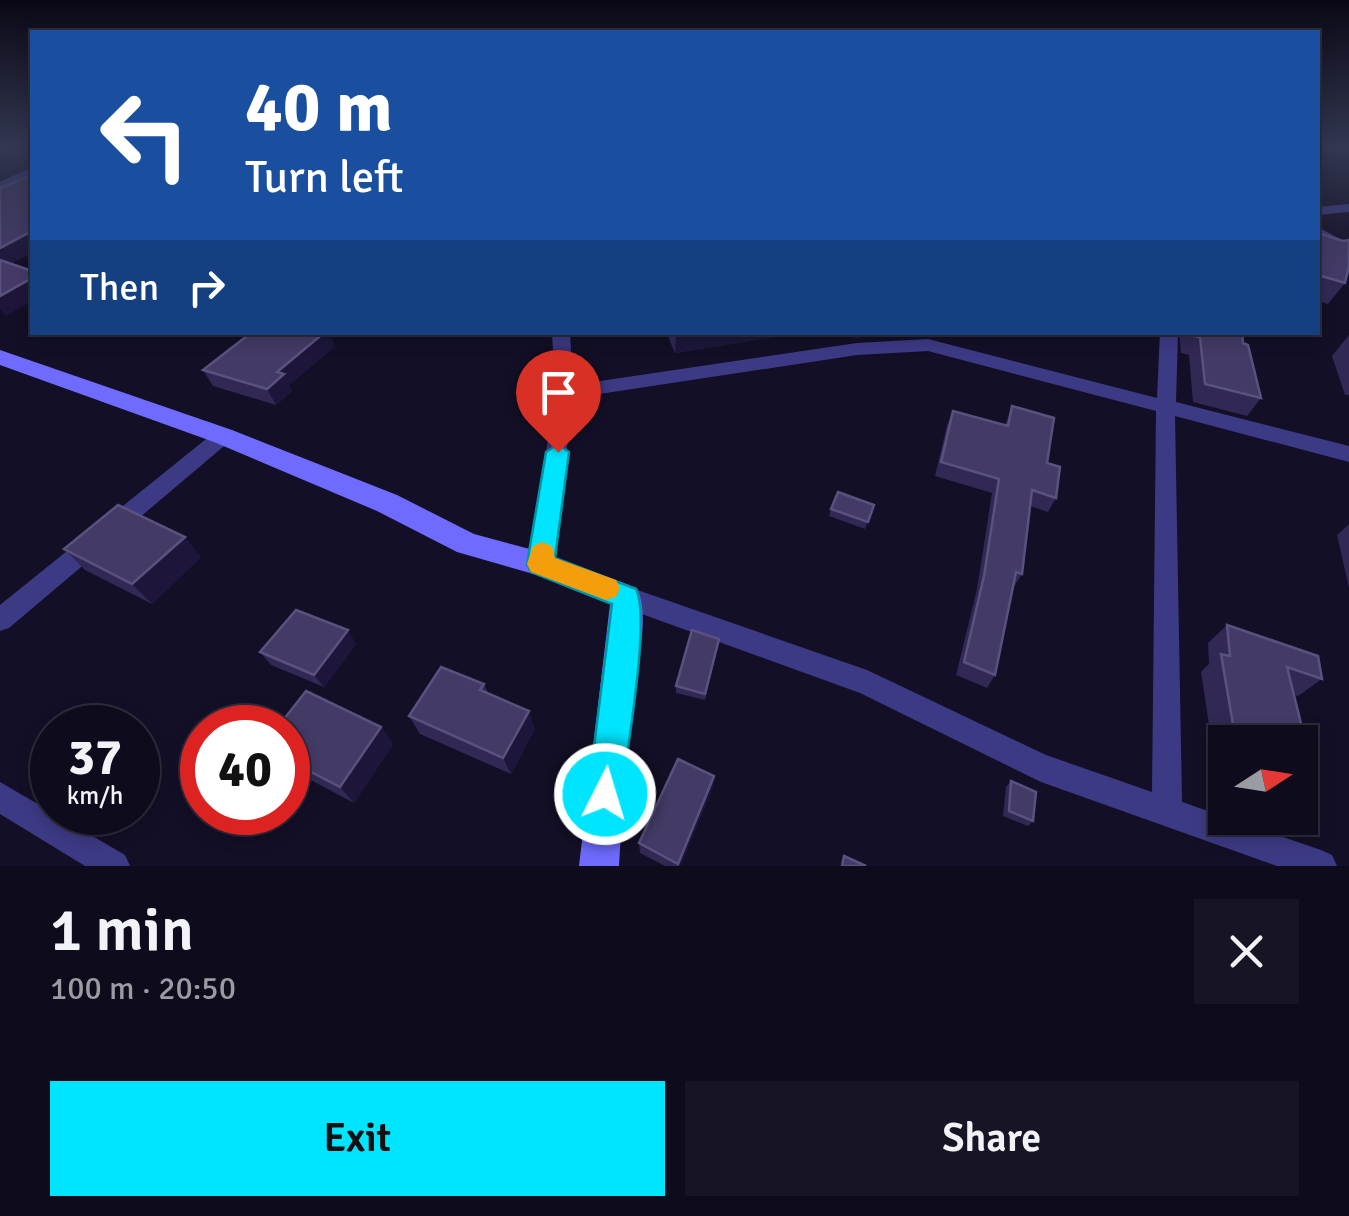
<!DOCTYPE html>
<html lang="en">
<head>
<meta charset="utf-8">
<style>
	:root { --surface:#0e0b1c; --page:#171425; --text:#f1f3f6; --muted:#9b9ba3; --line:#2e2b3b; --accent:#00e5ff }
	body { margin:0; font-family:Signika,sans-serif; background:var(--page); color:var(--text); height:100vh; display:flex; flex-direction:column; font-size:38px; white-space:nowrap }
	* { box-sizing:border-box; margin:0 }
	p { font-size:32px; color:var(--muted) }
	.icon { flex:none; width:55px; height:55px; fill:none; stroke:currentColor; stroke-width:2; stroke-linecap:round; stroke-linejoin:round }
	.map { position:relative; height:866px; overflow:hidden }
	.details { display:flex; flex-direction:column; background:var(--surface); flex:1 }
	.details>* { flex:none }
	.guide { position:absolute; left:30px; top:30px; width:1290px; height:305px; border-radius:0px; box-shadow:0 5px 15px #0003,0 0 0 2px var(--line); background:#1a4fa0; color:#fff; overflow:hidden }
	.needle { width:65px; rotate:78deg }
	.tools { position:absolute; left:1208px; top:725px; display:grid; gap:20px }
	.tools a { display:grid; place-items:center; width:110px; height:110px; border-radius:0px; background:var(--surface); box-shadow:0 5px 15px #0003,0 0 0 2px var(--line); font-size:50px }
	.speed { position:absolute; left:30px; top:705px; display:flex; gap:20px; font-size:50px; font-weight:700; text-align:center }
	.speed>* { display:grid; place-content:center; width:130px; height:130px; border-radius:50%; background:var(--surface); box-shadow:0 5px 15px #0003,0 0 0 2px var(--line); line-height:1 }
	.speed small { font-size:25px; font-weight:400 }
	.speed .limit { border:15px solid #d22; background:#fff; color:#111 }
	.pin { position:absolute; display:grid; place-items:center; width:85px; height:85px; color:#fff; margin:-102px -42px; border-radius:50% 50% 50% 0; rotate:-45deg; box-shadow:0 0 10px #0007 }
	.pin .icon { rotate:45deg }
	.me { position:absolute; width:110px; margin:-55px; rotate:5deg; stroke-linejoin:round; filter:drop-shadow(0 0 8px #0008) }
	.turn { display:flex; align-items:center; gap:35px; height:210px; padding:0 50px; font-size:45px }
	.turn .icon { width:130px; height:130px; stroke-width:2.5 }
	.turn b { display:block; font-size:70px; line-height:85px }
	.then { display:flex; align-items:center; height:95px; padding:0 50px; background:#0003; gap:20px; font-size:38px }
	.round { display:grid; place-items:center; flex:none; width:105px; height:105px; border-radius:0px; background:var(--page) }
	.overview { display:flex; align-items:center; justify-content:space-between; height:170px; padding:0 50px }
	h1 { font-size:60px; font-weight:600; line-height:75px }
	.button { display:flex; gap:20px; margin-top:auto; padding:20px 50px }
	.button a { flex:1; height:115px; border-radius:0px; background:var(--accent); color:#111; font-size:40px; font-weight:600; line-height:115px; text-align:center }
	.button a+a { background:var(--page); color:var(--text) }
	.map>svg:first-child { display:block }
</style>
</head>
<body>
<div class="map">
<svg width="1349" height="866" viewBox="0 0 1349 866">
	<rect width="100%" height="100%" fill="#130f26"/>
	<g fill="none" stroke-linecap="round" stroke-linejoin="round">
		<g fill="#3d3a85" fill-rule="evenodd">
			<polygon points="32,167 32,176 0,191 0,182"/>
			<polygon points="1349,204 1349,212 1318,215 1318,207"/>
			<polygon points="1318,227 1349,244 1349,256 1318,237"/>
			<polygon points="552,332 570,332 573,385 857,343 928,339 1157,398 1160,332 1178,332 1176,402 1349,446 1349,462 1175,416 1182,802 1321,850 1332,855 1337,866 1277,866 1041,782 860,693 617,605 614,597 617,589 626,586 867,670 1046,755 1152,792 1156,411 928,351 857,355 573,398 553,564 549,571 541,574 533,571 529,564 555,393"/>
			<polygon points="223,429 230,431 233,436 230,441 9,628 0,631 0,605 216,431"/>
			<polygon points="0,782 125,855 130,866 85,866 0,814"/>
		</g>
		<path fill="#6f6bff" fill-rule="evenodd" d="M0,350L232,430L397,495L474,534L541,552L637,588C653,621 631,689 628,726C624,773 622,819 619,866H579L610,604L537,575L457,552L377,511L214,442L0,365Z"/>
	</g>
	<g fill="#312854">
		<polygon points="1318,233 1345,283 1328,304 1318,301"/>
		<polygon points="666,332 794,332 794,334 675,353"/>
		<polygon points="1179,332 1242,332 1243,343 1261,398 1247,416 1193,402 1189,355 1181,353"/>
		<polygon points="1349,335 1349,395 1345,395 1332,356"/>
		<polygon points="335,346 289,385 292,391 276,405 213,386 203,370"/>
		<polygon points="1012,406 1047,463 1056,498 1048,512 1030,506 1022,574 1013,588 995,675 987,688 956,675 977,589 992,493 935,476 947,425 953,411 1005,425"/>
		<polygon points="874,505 865,529 829,516 831,509"/>
		<polygon points="1349,524 1349,588 1337,535"/>
		<polygon points="64,549 201,557 152,604 85,570"/>
		<polygon points="1227,625 1322,679 1298,696 1294,695 1318,792 1300,802 1300,742 1225,742 1225,785 1218,783 1201,672 1209,664 1208,643"/>
		<polygon points="356,644 324,687 271,665 260,652"/>
		<polygon points="718,646 705,700 676,693 676,686"/>
		<polygon points="484,684 488,693 535,729 511,774 420,734 409,716"/>
		<polygon points="381,727 393,744 354,803 288,768 288,728"/>
		<polygon points="1011,781 1033,821 1028,826 1003,816 1006,787"/>
		<polygon points="713,787 680,866 665,866 640,853 639,843"/>
	</g>
	<g fill="#1d163a">
		<polygon points="32,231 32,253 0,270 0,248"/>
		<polygon points="32,278 32,301 6,316 0,309 0,296"/>
		<polygon points="325,332 329,332 335,346 289,385 292,391 276,405 267,389 277,372"/>
		<polygon points="692,332 794,332 794,334 675,353 676,335"/>
		<polygon points="854,332 876,332 875,335 852,339"/>
		<polygon points="185,537 201,557 152,604 132,584"/>
		<polygon points="348,630 356,644 324,687 314,675"/>
		<polygon points="529,711 535,729 511,774 503,758"/>
		<polygon points="381,727 393,744 354,803 340,787"/>
		<polygon points="714,776 713,787 680,866 678,866"/>
	</g>
	<g fill="#433a66" stroke="#5a527e" stroke-width="2.5">
		<polygon points="32,175 32,231 0,248 0,188"/>
		<polygon points="1318,233 1343,241 1349,240 1349,266 1345,283 1318,275"/>
		<polygon points="0,260 32,271 32,278 0,296"/>
		<polygon points="252,332 325,332 277,372 284,374 267,389 203,370"/>
		<polygon points="1192,332 1242,332 1243,343 1248,345 1261,398 1205,384 1200,337 1193,336"/>
		<polygon points="1012,406 1054,418 1047,463 1060,467 1056,498 1032,490 1022,574 1016,572 995,675 964,662 984,576 999,479 941,462 953,411 1008,426"/>
		<polygon points="838,492 874,505 868,522 831,509"/>
		<polygon points="118,505 185,537 132,584 64,549"/>
		<polygon points="296,610 348,630 314,675 260,652"/>
		<polygon points="1227,625 1318,656 1322,679 1287,667 1318,792 1300,786 1300,742 1236,742 1221,654 1230,656"/>
		<polygon points="692,630 719,639 705,694 676,686"/>
		<polygon points="441,667 484,684 480,690 529,711 503,758 409,716"/>
		<polygon points="306,691 381,727 340,787 288,760 288,728 277,728"/>
		<polygon points="678,759 714,776 678,864 639,843"/>
		<polygon points="1011,781 1036,792 1033,821 1009,811"/>
		<polygon points="844,856 866,866 842,866"/>
	</g>
	<linearGradient id="sky" x2="0" y2="1"><stop stop-color="#0a0815"/><stop offset="0.55" stop-color="#333752"/><stop offset="1" stop-color="#333752" stop-opacity="0"/></linearGradient>
	<rect width="1349" height="268" fill="url(#sky)"/>
	<path fill="#00e5ff" stroke="#0095a6" stroke-width="2.5" d="M558,444L569,452L555,558L636,589C651,621 626,752 622,794L617,806L605,811L593,806L588,794L612,604L531,572L527,564L546,452Z"/>
	<polygon fill="#f59e0b" points="542,542 552,546 555,558 616,580 620,588 616,597 606,600 531,572 527,564 533,546"/>
</svg>
<div class="tools">
<a><svg class="needle" viewBox="-14 -14 28 28"><path d="M0-13l5 13h-10z" fill="#e53935"/><path d="M0 13l5-13h-10z" fill="#9b9ba3"/></svg></a>
</div>
<div class="speed"><div>37<small>km/h</small></div><div class="limit">40</div></div>
<div class="pin" style="left:558px;top:452px;background:#d93025"><svg class="icon" aria-label="arrive" viewBox="0 0 24 24"><path d="M6 21V4h12l-3 4 3 4H6"/></svg></div>
<svg class="me" style="left:605px;top:794px" viewBox="-20 -20 40 40"><circle r="17" fill="#00e5ff" stroke="#fff" stroke-width="3"/><path d="M0-11L8 9 0 5-8 9z" fill="#fff"/></svg>
<div class="guide">
<div class="turn"><svg class="icon" aria-label="left" viewBox="0 0 24 24"><path d="M17 20v-9H6M10 6l-5 5 5 5"/></svg><div><b>40 m</b>Turn left</div></div>
<div class="then">Then<svg class="icon" aria-label="right" viewBox="0 0 24 24"><path d="M7 20v-9h11M14 6l5 5-5 5"/></svg></div>
</div>
</div>
<section class="details">
<div class="overview"><div><h1>1 min</h1><p>100 m · 20:50</p></div><a class="round"><svg class="icon" aria-label="close" viewBox="0 0 24 24"><path d="M6 6l12 12M18 6L6 18"/></svg></a></div>
<div class="button"><a>Exit</a><a>Share</a></div>
</section>
</body>
</html>
